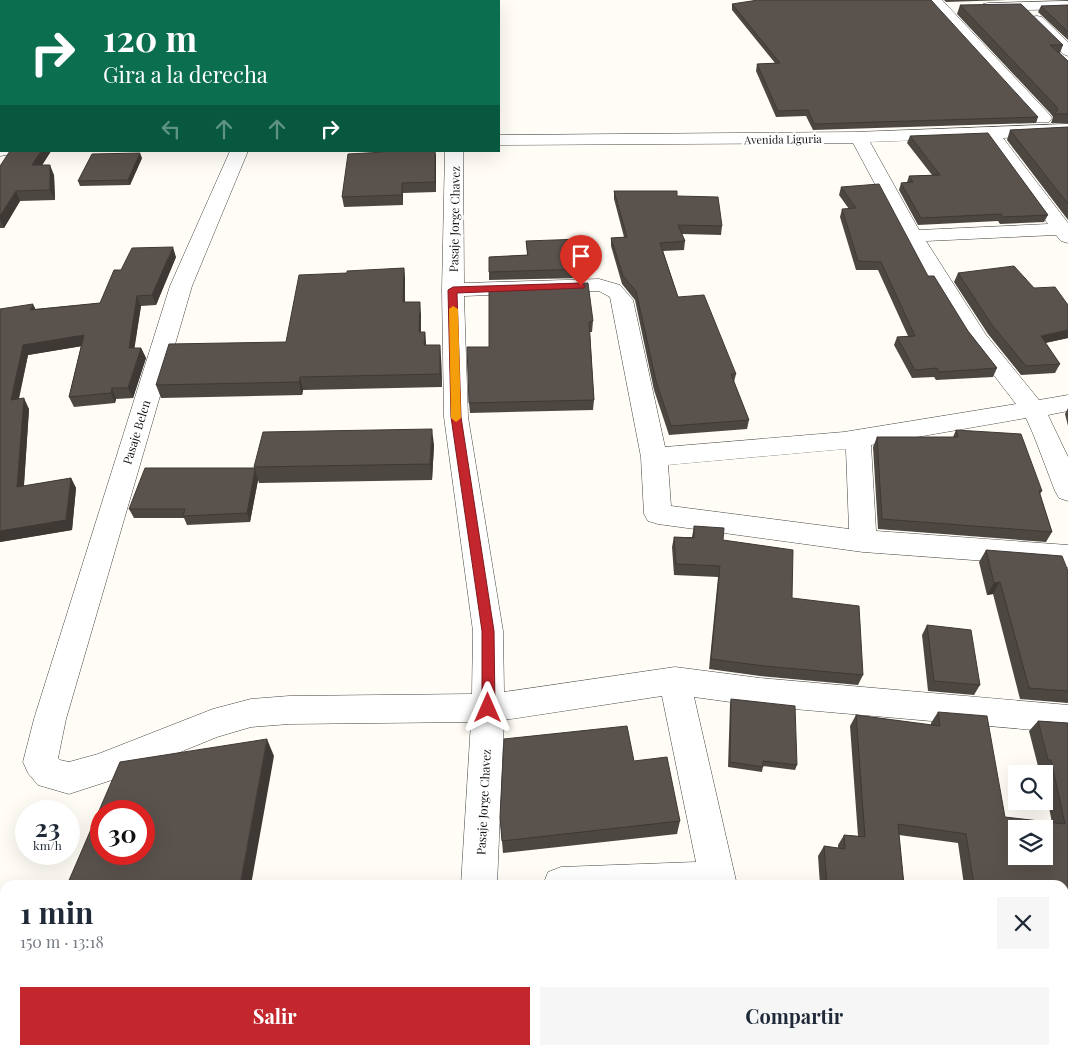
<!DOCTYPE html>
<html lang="es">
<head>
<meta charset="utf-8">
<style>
	:root { --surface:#fff; --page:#f6f6f7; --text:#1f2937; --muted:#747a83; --accent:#c4262e }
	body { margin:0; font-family:"Playfair Display",serif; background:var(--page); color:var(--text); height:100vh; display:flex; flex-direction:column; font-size:19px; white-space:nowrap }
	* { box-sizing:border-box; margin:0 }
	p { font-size:16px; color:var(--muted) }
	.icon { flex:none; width:28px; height:28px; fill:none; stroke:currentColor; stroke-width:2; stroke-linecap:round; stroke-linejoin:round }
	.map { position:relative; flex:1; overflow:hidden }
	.details { position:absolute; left:0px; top:880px; width:1069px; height:175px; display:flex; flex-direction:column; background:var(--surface); border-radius:15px 15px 0 0; box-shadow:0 5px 20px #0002 }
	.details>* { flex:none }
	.top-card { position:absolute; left:0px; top:0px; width:500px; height:152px; box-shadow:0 5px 20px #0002; background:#0b6e4f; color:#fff; overflow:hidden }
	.controls { position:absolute; left:1008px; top:765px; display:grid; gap:10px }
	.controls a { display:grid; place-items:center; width:45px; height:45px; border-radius:0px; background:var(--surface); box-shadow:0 5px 20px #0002; font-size:25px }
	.speed { position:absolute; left:15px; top:800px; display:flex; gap:10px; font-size:25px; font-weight:700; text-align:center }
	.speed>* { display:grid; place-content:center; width:65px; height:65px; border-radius:50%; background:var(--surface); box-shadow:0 5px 20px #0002; line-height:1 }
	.speed small { font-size:12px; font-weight:400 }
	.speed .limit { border:8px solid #d22; background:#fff; color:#111 }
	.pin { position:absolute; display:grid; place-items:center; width:42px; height:42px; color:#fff; margin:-51px -21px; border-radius:50% 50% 50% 0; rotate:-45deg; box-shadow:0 0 5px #0007 }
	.pin .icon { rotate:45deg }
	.me { position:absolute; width:55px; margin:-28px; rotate:0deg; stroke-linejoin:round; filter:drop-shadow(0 0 4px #0008) }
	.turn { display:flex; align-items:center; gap:18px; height:105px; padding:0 20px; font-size:22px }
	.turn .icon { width:65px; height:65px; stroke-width:2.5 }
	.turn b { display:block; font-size:35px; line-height:42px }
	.lanes { display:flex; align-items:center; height:48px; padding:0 20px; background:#0003; justify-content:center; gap:25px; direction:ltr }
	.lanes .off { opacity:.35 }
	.round { display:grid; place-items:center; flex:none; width:52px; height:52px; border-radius:0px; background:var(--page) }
	.summary { display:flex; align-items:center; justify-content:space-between; height:85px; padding:0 20px }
	h1 { font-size:30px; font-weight:700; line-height:38px }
	.cta { display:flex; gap:10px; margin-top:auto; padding:10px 20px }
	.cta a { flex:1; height:58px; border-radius:0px; background:var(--accent); color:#fff; font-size:20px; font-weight:700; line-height:58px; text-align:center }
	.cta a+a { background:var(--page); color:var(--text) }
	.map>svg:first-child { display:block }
</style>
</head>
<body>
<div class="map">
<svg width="1068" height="1055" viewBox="0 0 1068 1055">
	<rect width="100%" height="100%" fill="#fffdf5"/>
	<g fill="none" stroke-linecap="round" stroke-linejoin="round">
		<defs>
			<g id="minor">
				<polygon points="425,0 439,0 440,1 426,1"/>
				<polygon points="927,0 942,0 1049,114 1052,118 1049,122 1037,122"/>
				<polygon points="1068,1 1068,9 988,11 983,10 981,7 983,4 988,3"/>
				<polygon points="1037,16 1042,17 1068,42 1068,56 1063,54 1032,23 1030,20 1032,17"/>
				<path d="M1068,124V134L1003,138L1068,223V243L1061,241L1056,235L926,241L986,335L1039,400L1068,395V411L1048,415L1068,457V501L1059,498L1055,491L1034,436L1026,418L871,445L876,531L1068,545V567L863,552L658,524L648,521L644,514L641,457L610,297L599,291L464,296L468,417L503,631L504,692L675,667L760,678L1068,705V733L760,706L694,697L737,885H543L548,872L561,867L696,862L662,696L504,720L497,885H461L471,722L289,724L251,727L217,737L112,780L69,794L38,785L28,773L23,762L34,719L170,286L230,151H248L192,286L66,719L58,758L60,760L69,762L98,754L213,709L251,699L289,696L472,694L473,631L444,417L442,290L445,151H463L464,283L599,279L620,285L633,300L665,447L844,432L1016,404L966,339L903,236L853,143L499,145V135L855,132ZM986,138L1048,224L919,230L870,142ZM846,449L849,529L671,506L668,465Z"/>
				<polygon points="0,146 1,151 10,151 7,155 0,156"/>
				<rect x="1064" y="974" width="4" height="40"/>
				<polygon points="727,1050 767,1050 768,1055 728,1055"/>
			</g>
		</defs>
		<use href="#minor" stroke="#444" stroke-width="1"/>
		<use href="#minor" fill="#fff" fill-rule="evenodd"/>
	</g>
	<g fill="#4d4742">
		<polygon points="944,0 1007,0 946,2"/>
		<polygon points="732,4 1038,117 1036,123 813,130 806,116 776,117 756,71 757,64 775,63 732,10"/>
		<polygon points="960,5 1063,45 1060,53 1068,61 1068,123 1051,123 1053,117 1050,113 957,14"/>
		<polygon points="1068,5 1068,40 1038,12 1041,6"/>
		<polygon points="1068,127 1068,220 1007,140 1010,130"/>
		<polygon points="910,136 1048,215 1044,222 1000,224 998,221 918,225 899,190 901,183 907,182 909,176 932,175 907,143"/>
		<polygon points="51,151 42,165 54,175 55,200 20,201 4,228 0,228 0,166"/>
		<polygon points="436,155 436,192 403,193 403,205 344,207 342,197"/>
		<polygon points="142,158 130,185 80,186 78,181"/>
		<polygon points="841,187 928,276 968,331 997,368 993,377 936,380 934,377 912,378 894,345 897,337 908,336 878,270 856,270 840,217 842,209 849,209 839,195"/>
		<polygon points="614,191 677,196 722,226 721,235 682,234 685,241 684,250 663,251 678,297 736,374 734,382 749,420 747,429 669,435 654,390 635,300 622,284 611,246 611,238 624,237 614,199"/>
		<polygon points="526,241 586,269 585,278 489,280 489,257 527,255"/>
		<polygon points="176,257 156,305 141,306 134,348 141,348 146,358 133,398 116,399 115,403 74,407 69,397 81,346 28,355 19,399 29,409 24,486 71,478 76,488 72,530 0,542 0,309 36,309 100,303 121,270"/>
		<polygon points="404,268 405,280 405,302 421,314 421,332 425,332 426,345 441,357 442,387 303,390 302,395 161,398 156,385 286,342 347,273"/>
		<polygon points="958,273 1034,288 1068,305 1068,338 1045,343 1060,364 1055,373 1021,375 988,334 954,282"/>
		<polygon points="489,287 593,321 592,332 590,332 594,400 593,410 470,413 469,403 489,347"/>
		<polygon points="1068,408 1068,426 1065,414"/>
		<polygon points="956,430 1042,491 1040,494 1052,532 1046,542 878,529 873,447 877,437 953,437"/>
		<polygon points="434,445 432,480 259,483 258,480 250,522 187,525 184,518 134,518 129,509 254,468 254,467"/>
		<polygon points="694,526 723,540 792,598 863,675 858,685 760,676 709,669 718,577 674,575 672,547 674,537 692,537"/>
		<polygon points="986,550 1068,571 1068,703 1020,699 993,594 987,595 979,562"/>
		<polygon points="927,625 980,685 974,695 928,691 922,635"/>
		<polygon points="731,699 797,765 795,770 763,766 762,772 728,767 730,704"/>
		<polygon points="938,712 1005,817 1052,823 1044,781 1044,774 1042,774 1042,771 1039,770 1029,731 1038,721 1068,723 1068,984 1064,987 1064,885 964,885 958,843 899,835 904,885 820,885 818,856 824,846 838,848 838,845 844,835 858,836 850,726 856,715 931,725 931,723"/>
		<polygon points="634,761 680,821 677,834 503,853 500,817"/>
		<rect x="854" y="1050" width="40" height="5"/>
	</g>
	<g fill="#3f3936">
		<polygon points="41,151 51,151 36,175 32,165"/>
		<polygon points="435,151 436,155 436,192 435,182"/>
		<polygon points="140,153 142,158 130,185 128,180"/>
		<polygon points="50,165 54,175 55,200 50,190"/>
		<polygon points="402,183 403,193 403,205 402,195"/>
		<polygon points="16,191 20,201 4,228 0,220 0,216"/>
		<polygon points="173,247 176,257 156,305 152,295"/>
		<polygon points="404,268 405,280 405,315 403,302"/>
		<polygon points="137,296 141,306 133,358 129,348"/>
		<polygon points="420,302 421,314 420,345 419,332"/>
		<polygon points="33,304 38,314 30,310"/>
		<polygon points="1068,330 1068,338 1036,345 1041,336"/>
		<polygon points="425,332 426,345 424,345"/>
		<polygon points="84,335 89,345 28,355 16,410 11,400 23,345"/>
		<polygon points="440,345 441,357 442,387 440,374"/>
		<polygon points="141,348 146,358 133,398 128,388"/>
		<polygon points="300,377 303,390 302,395 299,382"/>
		<polygon points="112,388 116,399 115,403 111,393"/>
		<polygon points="24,398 29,409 23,497 17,487"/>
		<polygon points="432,429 434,445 432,480 430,464"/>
		<polygon points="255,470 258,480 250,522 247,513"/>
		<polygon points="71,478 76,488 72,530 0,542 0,531"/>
		<polygon points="1000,582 993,594 987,595 994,583"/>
		<polygon points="267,739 274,756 251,885 240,885"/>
		<polygon points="209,1050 222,1050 221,1055 208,1055"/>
	</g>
	<g fill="#5a524d" stroke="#3f3936" fill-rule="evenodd">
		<polygon points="758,0 931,0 1038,117 814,124 808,110 778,111 757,64 780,63 732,4"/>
		<polygon points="1021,4 1063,45 1050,45 1068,61 1068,114 1055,114 1058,109 1054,104 960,5"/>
		<polygon points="1068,5 1068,32 1041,6"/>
		<polygon points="1068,127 1068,204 1010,130"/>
		<polygon points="988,133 1048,215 1003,217 1001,214 921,218 901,183 913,182 909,176 940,175 910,136"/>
		<polygon points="10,151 41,151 32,165 50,165 50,190 16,191 0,216 0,166"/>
		<polygon points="385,151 435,151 435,182 402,183 402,195 342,197 348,154 385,152"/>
		<polygon points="140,153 128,180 78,181 92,154"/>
		<polygon points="879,184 928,276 934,276 968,331 997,368 939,372 937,368 915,370 897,337 915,336 881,262 858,261 842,209 856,208 841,187"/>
		<polygon points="614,191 677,191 677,196 718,197 722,226 678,225 685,241 660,243 678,297 704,295 736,374 731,374 749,420 671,426 656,381 636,291 623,276 611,238 627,237"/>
		<polygon points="582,239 586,269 489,272 489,257 528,255 526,241"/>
		<polygon points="173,247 152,295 137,296 129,348 141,348 128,388 112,388 111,393 69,397 84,335 23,345 11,400 24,398 17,487 71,478 66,520 0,531 0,309 33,304 30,310 100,303 114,270 121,270 132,248"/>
		<polygon points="1014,266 1034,288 1055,287 1068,305 1068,330 1041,336 1060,364 1026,366 992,325 958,273"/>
		<polygon points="404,268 403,302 420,302 419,332 425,332 424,345 440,345 440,374 300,377 299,382 156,385 169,344 286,342 299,275 347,273 347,271"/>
		<polygon points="588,283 593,321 589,322 594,400 469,403 467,347 489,347 489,287"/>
		<polygon points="432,429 430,464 254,467 263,432"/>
		<polygon points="956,430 1021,434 1042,491 1039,491 1052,532 882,519 877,437 958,437"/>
		<polygon points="145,468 254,468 255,470 247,513 183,516 185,509 129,509"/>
		<polygon points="694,526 724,528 723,540 793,550 792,598 859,606 863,675 764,666 711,659 720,566 676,564 674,537 694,538"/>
		<polygon points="986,550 1062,556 1068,571 1068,691 1029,688 1000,582 994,583"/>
		<polygon points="927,625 971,630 980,685 934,681"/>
		<polygon points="731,699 795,706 797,765 763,761 763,767 730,762"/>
		<path d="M938,712L987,716L1005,817L1065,824L1051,760H1048L1038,721L1068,723V979L1064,978V885H974L966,834L898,824L904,885H827L824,846L845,849L844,835L865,837L856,715L940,726ZM1016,829H1044V856H1016Z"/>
		<polygon points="627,726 634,761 667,757 680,821 502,841 500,817 504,739"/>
		<path d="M267,739L240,885H67L120,762ZM101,811H144V854H101Z"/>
		<polygon points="5,1026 5,1050 209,1050 208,1055 0,1055 0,1038"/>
		<rect x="857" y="1050" width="37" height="5"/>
	</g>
	<polygon fill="#c4262e" stroke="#7f191e" points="581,283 585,286 584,288 457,293 461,417 494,631 495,708 493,712 488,714 484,712 482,708 482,631 451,417 448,290 453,287"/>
	<polygon fill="#f59e0b" points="453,306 458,309 461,418 456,422 451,418 449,309"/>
	<g text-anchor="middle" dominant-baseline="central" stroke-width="5" stroke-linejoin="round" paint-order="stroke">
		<g font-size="11" fill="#111" stroke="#fff">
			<text transform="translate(783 139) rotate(-1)">Avenida Liguria</text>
		</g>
		<g font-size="12" fill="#111" stroke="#fff">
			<text transform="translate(454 219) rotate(-89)">Pasaje Jorge Chavez</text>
			<text transform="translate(136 432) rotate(-73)">Pasaje Belen</text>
			<text transform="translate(483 802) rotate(-87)">Pasaje Jorge Chavez</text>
		</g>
	</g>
</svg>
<div class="controls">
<a><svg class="icon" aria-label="search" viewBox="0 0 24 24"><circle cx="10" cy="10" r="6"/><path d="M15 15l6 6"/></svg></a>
<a><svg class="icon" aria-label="layers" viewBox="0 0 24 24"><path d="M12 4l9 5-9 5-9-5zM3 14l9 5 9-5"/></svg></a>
</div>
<div class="speed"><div>23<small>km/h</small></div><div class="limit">30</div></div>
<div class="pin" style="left:581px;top:286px;background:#d93025"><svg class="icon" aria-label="arrive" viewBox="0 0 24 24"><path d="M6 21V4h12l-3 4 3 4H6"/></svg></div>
<svg class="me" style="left:488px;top:708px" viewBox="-20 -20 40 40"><path d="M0-17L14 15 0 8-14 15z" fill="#c4262e" stroke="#fff" stroke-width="4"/></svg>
<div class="top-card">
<div class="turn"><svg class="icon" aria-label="right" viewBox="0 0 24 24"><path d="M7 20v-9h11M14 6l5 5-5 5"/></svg><div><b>120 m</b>Gira a la derecha</div></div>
<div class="lanes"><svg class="icon off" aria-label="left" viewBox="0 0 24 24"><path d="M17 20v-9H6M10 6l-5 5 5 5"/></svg><svg class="icon off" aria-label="ahead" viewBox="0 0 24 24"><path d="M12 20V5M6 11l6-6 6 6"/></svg><svg class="icon off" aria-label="ahead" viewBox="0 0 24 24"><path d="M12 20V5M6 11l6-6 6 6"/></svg><svg class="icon" aria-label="right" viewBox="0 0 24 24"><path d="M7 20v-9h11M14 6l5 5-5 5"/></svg></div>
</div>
<section class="details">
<div class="summary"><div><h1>1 min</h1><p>150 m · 13:18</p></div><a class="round"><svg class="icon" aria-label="close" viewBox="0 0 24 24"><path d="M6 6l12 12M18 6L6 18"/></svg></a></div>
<div class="cta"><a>Salir</a><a>Compartir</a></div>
</section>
</div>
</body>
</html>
